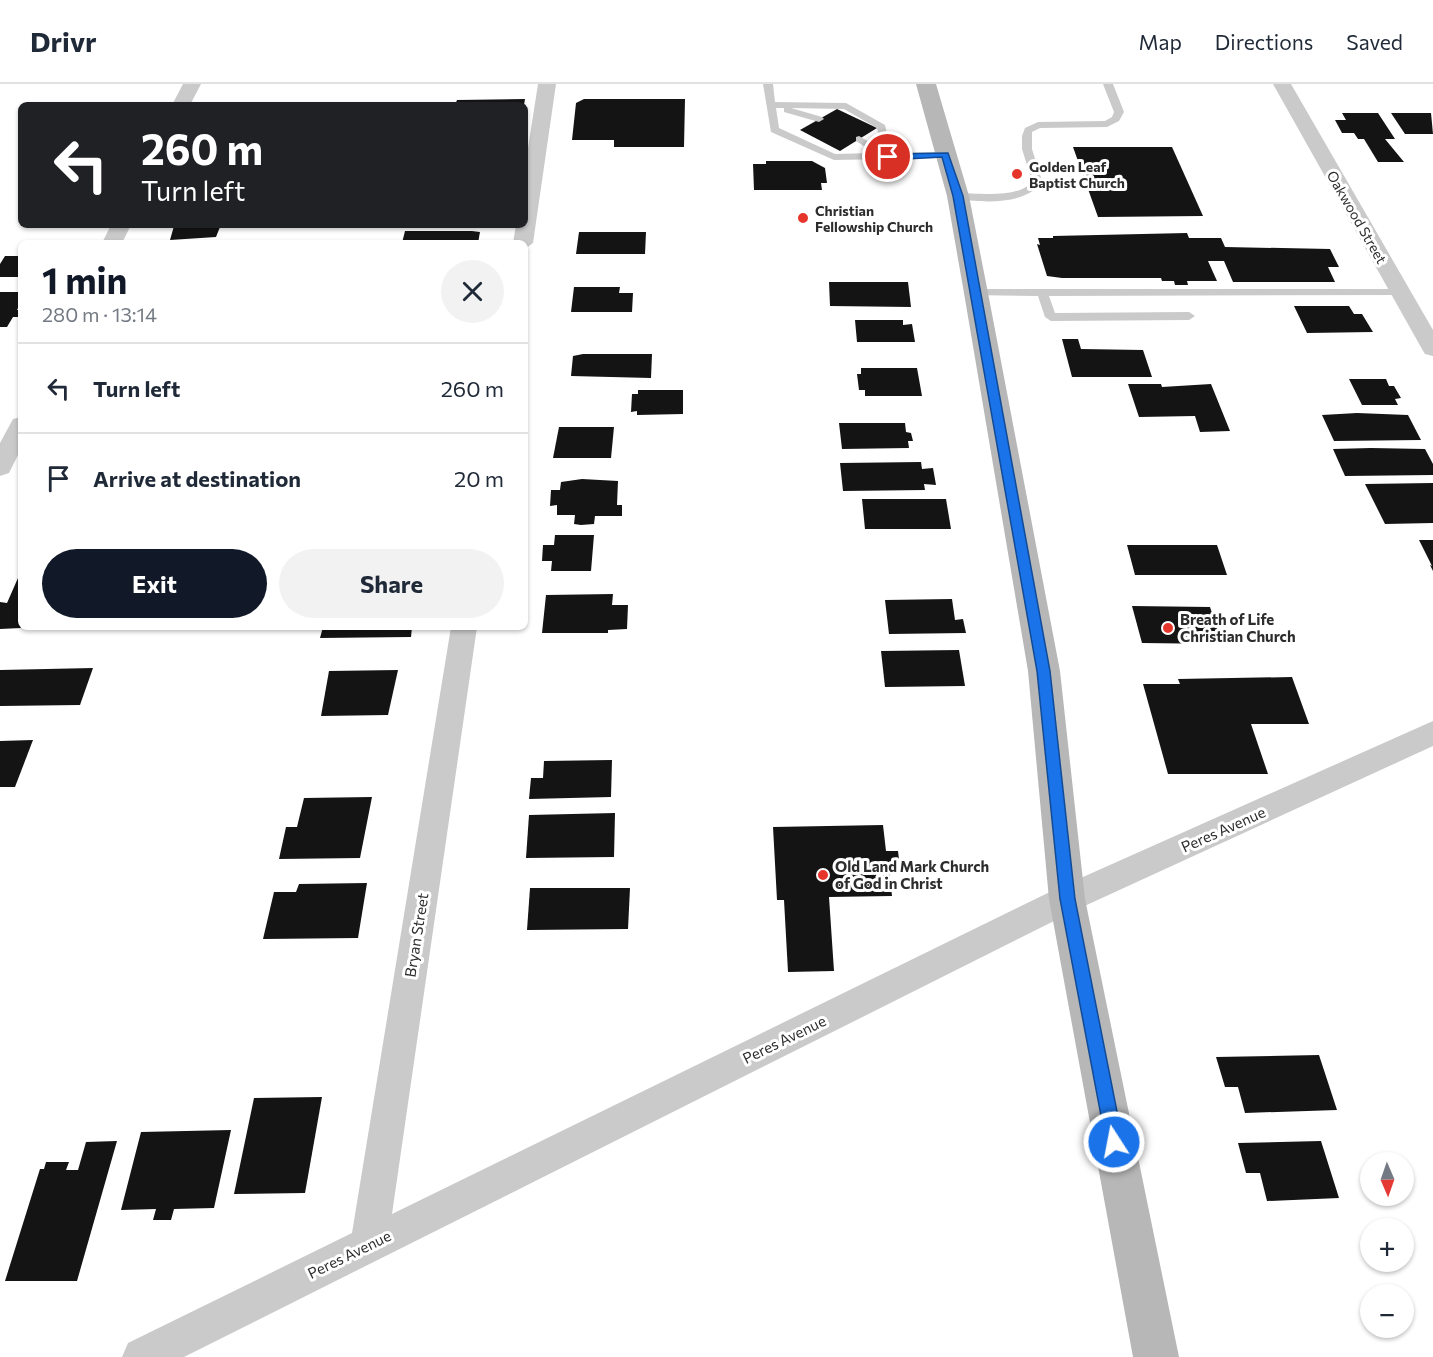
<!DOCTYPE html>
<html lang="en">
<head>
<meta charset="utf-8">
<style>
	:root { --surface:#fff; --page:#f2f2f3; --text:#1f2937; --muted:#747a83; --line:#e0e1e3; --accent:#111827 }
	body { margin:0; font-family:Commissioner,sans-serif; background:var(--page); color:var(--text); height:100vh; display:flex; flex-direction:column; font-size:22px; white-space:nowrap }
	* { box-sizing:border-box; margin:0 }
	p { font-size:20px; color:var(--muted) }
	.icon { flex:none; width:33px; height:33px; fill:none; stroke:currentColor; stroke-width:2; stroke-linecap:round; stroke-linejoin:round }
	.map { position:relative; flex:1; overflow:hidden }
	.drawer { position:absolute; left:18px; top:156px; width:510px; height:390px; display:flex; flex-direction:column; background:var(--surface); border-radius:9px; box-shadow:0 2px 4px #0004 }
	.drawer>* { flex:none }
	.top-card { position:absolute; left:18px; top:18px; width:510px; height:126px; border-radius:9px; box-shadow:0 2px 4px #0004; background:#202124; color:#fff; overflow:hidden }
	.needle { width:39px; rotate:178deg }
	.fabs { position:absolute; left:1360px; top:1068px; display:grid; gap:12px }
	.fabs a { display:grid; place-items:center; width:54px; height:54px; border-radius:50%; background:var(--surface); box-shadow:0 2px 4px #0004; font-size:30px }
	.pin { position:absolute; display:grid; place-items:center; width:51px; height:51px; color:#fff; margin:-26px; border:3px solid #fff; border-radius:50%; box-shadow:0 2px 6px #0007 }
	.me { position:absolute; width:66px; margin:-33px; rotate:349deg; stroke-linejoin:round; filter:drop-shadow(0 0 4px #0008) }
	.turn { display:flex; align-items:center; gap:21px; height:126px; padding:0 24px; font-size:27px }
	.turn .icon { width:78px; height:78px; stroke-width:2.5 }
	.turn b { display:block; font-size:42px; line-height:51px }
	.round { display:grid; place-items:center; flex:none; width:63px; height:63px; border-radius:32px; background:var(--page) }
	.headline { display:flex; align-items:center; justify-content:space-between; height:102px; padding:0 24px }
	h1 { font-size:36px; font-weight:700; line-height:45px; color:var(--accent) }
	.action { display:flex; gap:12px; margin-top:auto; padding:12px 24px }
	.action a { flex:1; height:69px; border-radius:36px; background:var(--accent); color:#fff; font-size:24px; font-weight:700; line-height:69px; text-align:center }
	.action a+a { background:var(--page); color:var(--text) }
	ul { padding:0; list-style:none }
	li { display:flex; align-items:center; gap:18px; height:90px; padding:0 24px; border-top:2px solid var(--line) }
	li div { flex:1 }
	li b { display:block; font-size:22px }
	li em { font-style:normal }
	header { display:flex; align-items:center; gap:36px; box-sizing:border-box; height:84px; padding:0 30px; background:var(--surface); border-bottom:2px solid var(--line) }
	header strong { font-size:28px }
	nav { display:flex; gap:33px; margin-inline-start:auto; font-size:21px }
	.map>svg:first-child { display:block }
</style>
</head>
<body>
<header>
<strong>Drivr</strong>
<nav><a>Map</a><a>Directions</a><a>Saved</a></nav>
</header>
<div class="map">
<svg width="1433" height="1273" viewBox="0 0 1433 1273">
	<rect width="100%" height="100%" fill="#fff"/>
	<g fill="#141414">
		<polygon points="525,15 524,21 455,21 457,16"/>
		<polygon points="584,15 685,15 684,63 614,63 614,56 572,56 576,19"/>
		<polygon points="837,25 877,44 840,67 800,46"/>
		<polygon points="1342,29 1378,29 1395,55 1385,55 1404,78 1378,78 1364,55 1358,55 1354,49 1342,49 1335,36 1346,36"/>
		<polygon points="1391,29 1431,29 1433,50 1405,50"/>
		<polygon points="1073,63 1172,63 1203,132 1098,133"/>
		<polygon points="766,77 812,77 825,84 827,99 821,99 822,106 754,106 753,80 766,80"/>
		<polygon points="207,141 206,143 220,143 216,153 170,156 174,142"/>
		<polygon points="405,147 472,147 480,148 478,159 402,159"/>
		<polygon points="579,148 646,148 645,170 576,170"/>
		<polygon points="1187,149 1189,154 1221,154 1225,163 1330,165 1339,183 1328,183 1335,198 1233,198 1224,177 1208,177 1217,197 1187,197 1188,201 1175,201 1174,197 1162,197 1161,194 1062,194 1047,192 1037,160 1040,161 1038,154 1053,154 1053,152"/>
		<polygon points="5,172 21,172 21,193 0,193 0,180"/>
		<polygon points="829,198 908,198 911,223 830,222"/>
		<polygon points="574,203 620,203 619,209 633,209 632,228 571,228"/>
		<polygon points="0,208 21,208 21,218 17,226 21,226 18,233 13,233 7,243 0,243"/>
		<polygon points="1294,222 1349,222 1354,230 1362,230 1373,248 1307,249"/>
		<polygon points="855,236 903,236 903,241 912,240 915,258 857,258"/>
		<polygon points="1062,255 1078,255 1081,265 1143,266 1152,293 1072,293"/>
		<polygon points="583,270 652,270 651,294 571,292 573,272"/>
		<polygon points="861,284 917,284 922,312 865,312 865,306 859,306 857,290 861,290"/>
		<polygon points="1349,295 1386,295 1389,302 1394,302 1401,314 1395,315 1398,321 1362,321"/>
		<polygon points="1128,300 1161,300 1162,303 1211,300 1230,347 1200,348 1195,332 1139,333"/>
		<polygon points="638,306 683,306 683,330 637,331 637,327 631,328 632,310 638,310"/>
		<polygon points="1357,329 1408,331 1421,356 1334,357 1322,331"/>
		<polygon points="839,339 905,339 906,348 911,349 913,357 908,357 909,364 842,365"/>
		<polygon points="559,343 614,343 611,374 553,374"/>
		<polygon points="1371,364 1425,365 1433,380 1433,391 1345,392 1333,365"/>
		<polygon points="921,378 922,385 933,384 936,401 924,400 925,406 843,407 840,379"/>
		<polygon points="582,395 618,397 617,421 622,421 622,432 595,432 594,440 581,441 574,440 575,431 557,431 557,421 550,422 551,406 560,406 561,398"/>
		<polygon points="1433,399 1433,439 1385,440 1365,400"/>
		<polygon points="862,415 946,415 951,445 865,445"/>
		<polygon points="555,451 594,451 591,487 551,487 552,477 542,477 543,461 554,461"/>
		<polygon points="1419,456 1433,456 1433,487 1430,481 1432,482"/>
		<polygon points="1127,461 1217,461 1227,491 1135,491"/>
		<polygon points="18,494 21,494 21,544 0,545 0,518 7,519"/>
		<polygon points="613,510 612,521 628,521 627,545 608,546 608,549 542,549 546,511"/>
		<polygon points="952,515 955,536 963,535 966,549 889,550 885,516"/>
		<polygon points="1132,522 1210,523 1222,560 1142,559"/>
		<polygon points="323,543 412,543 411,553 320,554"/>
		<polygon points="959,566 965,602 885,603 881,567"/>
		<polygon points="93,584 80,621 0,622 0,586"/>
		<polygon points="398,586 388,631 321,632 329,587"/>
		<polygon points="1292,593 1309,640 1251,640 1268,690 1168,690 1143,600 1180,600 1178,595"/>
		<polygon points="33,656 15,703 0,703 0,657"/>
		<polygon points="612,676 611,713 529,715 531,694 543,694 544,677"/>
		<polygon points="372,713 360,774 279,775 286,743 297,743 304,714"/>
		<polygon points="615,729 614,773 526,774 529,731"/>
		<polygon points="883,741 886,767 898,767 900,784 889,785 892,812 829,813 834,887 788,888 784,816 777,816 773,743"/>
		<polygon points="367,799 358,854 263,855 274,808 296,808 299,800"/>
		<polygon points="530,804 630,804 628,845 527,846"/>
		<polygon points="1319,971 1337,1026 1245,1029 1238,1003 1225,1003 1216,973"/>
		<polygon points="322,1013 305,1109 234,1110 254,1014"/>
		<polygon points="231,1046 214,1124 174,1125 171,1136 153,1136 156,1125 121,1126 141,1048"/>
		<polygon points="117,1057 77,1197 5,1197 40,1085 44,1085 46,1078 69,1078 66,1086 78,1086 86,1058"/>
		<polygon points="1321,1057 1339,1114 1267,1117 1260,1089 1246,1089 1238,1059"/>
	</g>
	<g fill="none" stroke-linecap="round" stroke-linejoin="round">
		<g fill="#cacaca" fill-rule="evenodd">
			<path d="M763,0H773L775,18L846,19L885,41L891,69L945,68L950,71L945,74L834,76L771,48ZM776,24H784V28L819,38L824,35L822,33L791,24L844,25L877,44L881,65L859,52L856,53V57L875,69L835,70L779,44Z"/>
			<path d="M1103,0H1113L1124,28L1119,37L1107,43L1040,44L1032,48V65L1042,97C1027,122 980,119 954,114L953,112L958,109C977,109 1021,115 1032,97L1022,65V52L1025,44L1038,38L1105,37L1112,33L1114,28Z"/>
			<polygon points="976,205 1400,205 1406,208 1400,211 1049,212 1055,229 1189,228 1195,232 1189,236 1051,237 1045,233 1038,212 972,211 970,209"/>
		</g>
		<g fill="#cacaca" fill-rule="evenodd">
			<polygon points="183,0 201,0 190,21 172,21"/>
			<polygon points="538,0 556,0 533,159 525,165 525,159 513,159 516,141 525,141 525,83"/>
			<polygon points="1273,0 1291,0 1433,246 1433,272 1425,270 1422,265"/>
			<polygon points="111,141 131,141 122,159 102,159"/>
			<polygon points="21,333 21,365 9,389 0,392 0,359 13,335"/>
			<polygon points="451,543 477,543 392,1130 1056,805 1433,637 1433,662 1078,825 184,1273 122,1273 128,1259 352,1149"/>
		</g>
		<polygon fill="#b7b7b7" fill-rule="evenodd" points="916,0 936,0 969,112 988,209 1060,587 1085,815 1179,1273 1133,1273 1049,815 1028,587 964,209 947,112"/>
	</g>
	<polygon fill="#1a73e8" stroke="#114b97" stroke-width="1.5" points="948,69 963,112 1050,587 1075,815 1123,1058 1120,1064 1114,1066 1108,1064 1106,1058 1060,815 1037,587 953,112 942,73 888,76 883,73 888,70"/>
	<g fill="#e6362c" stroke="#fff" stroke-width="2">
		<circle cx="1017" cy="90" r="6"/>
		<circle cx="803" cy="134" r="6"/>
		<circle cx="1168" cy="544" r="6"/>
		<circle cx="823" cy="791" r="6"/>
	</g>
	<g text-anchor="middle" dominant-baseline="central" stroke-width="6" stroke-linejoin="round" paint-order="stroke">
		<g font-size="14" font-weight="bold" fill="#2d2d2d" stroke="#fff" text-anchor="start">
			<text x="1029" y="82">Golden Leaf<tspan x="1029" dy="16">Baptist Church</tspan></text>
			<text x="815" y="126">Christian<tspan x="815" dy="16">Fellowship Church</tspan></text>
		</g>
		<g font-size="14" fill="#2d2d2d" stroke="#fff">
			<text transform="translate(1357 133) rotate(60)">Oakwood Street</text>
		</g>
		<g font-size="15" font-weight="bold" fill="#2d2d2d" stroke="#fff" text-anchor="start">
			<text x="1180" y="535">Breath of Life<tspan x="1180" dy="17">Christian Church</tspan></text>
			<text x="835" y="782">Old Land Mark Church<tspan x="835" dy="17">of God in Christ</tspan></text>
		</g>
		<g font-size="15" fill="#2d2d2d" stroke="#fff">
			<text transform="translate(1223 745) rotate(-24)">Peres Avenue</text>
			<text transform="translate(416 851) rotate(-81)">Bryan Street</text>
			<text transform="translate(784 955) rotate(-26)">Peres Avenue</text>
			<text transform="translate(349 1170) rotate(-26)">Peres Avenue</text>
		</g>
	</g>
</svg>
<div class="fabs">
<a><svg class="needle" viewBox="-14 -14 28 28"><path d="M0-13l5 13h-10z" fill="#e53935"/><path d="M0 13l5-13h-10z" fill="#747a83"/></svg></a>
<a>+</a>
<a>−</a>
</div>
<div class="pin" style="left:888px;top:73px;background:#d93025"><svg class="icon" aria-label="arrive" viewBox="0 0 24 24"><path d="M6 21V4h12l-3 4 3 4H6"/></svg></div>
<svg class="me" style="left:1114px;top:1058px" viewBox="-20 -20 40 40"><circle r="17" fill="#1a73e8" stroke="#fff" stroke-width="3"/><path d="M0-11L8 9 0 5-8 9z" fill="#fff"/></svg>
<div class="top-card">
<div class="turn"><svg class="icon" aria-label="left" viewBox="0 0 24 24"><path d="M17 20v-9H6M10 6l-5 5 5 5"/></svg><div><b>260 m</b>Turn left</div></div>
</div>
<section class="drawer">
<div class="headline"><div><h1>1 min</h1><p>280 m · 13:14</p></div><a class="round"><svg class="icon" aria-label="close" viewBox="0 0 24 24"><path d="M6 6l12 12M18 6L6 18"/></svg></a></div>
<ul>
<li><svg class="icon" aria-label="left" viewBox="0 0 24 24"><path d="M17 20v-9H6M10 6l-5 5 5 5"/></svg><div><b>Turn left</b></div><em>260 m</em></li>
<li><svg class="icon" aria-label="arrive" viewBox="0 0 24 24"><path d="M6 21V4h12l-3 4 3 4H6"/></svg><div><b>Arrive at destination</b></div><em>20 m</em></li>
</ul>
<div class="action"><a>Exit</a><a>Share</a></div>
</section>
</div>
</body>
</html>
